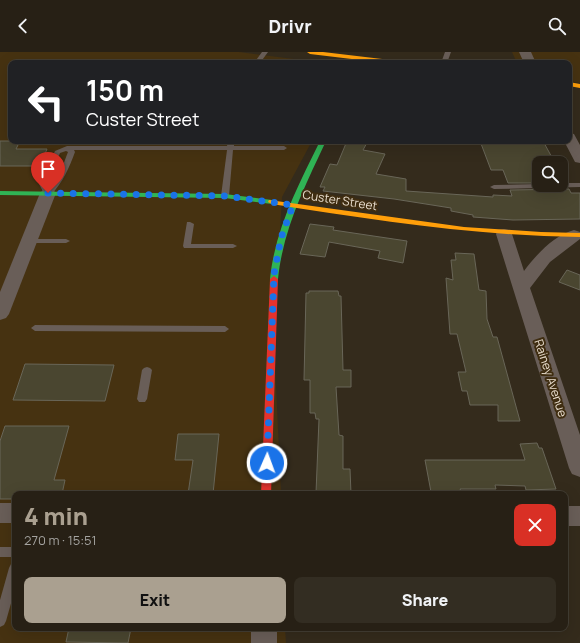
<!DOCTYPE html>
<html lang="en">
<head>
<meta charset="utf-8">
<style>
	:root { --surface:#272015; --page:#332d22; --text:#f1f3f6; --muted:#a4a3a0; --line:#433e34; --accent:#aaa090 }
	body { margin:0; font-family:Manrope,sans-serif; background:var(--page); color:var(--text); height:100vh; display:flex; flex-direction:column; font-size:15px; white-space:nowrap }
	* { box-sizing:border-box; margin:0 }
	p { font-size:13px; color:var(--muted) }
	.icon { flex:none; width:22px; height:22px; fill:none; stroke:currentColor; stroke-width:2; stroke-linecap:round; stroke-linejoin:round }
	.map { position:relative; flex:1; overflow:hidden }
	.drawer { position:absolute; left:12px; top:439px; width:556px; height:140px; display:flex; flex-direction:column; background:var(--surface); border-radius:8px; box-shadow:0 4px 16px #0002,0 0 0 1px var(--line) }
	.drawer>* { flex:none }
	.hud { position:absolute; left:8px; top:8px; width:564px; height:84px; border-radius:8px; box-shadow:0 4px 16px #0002,0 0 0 1px var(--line); background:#202124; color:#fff; overflow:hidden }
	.buttons { position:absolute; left:532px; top:104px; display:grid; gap:8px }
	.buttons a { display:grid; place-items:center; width:36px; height:36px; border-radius:8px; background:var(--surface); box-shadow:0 4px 16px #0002,0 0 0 1px var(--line); font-size:20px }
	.pin { position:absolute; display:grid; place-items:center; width:34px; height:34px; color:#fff; margin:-41px -17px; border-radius:50% 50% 50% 0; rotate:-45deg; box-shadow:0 0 4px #0007 }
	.pin .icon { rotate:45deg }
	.me { position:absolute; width:44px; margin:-22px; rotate:2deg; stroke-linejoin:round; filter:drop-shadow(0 0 3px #0008) }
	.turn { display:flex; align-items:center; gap:14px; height:84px; padding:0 12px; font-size:18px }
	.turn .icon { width:52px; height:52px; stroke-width:2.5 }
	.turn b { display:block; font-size:28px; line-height:34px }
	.round { display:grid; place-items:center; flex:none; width:42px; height:42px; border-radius:8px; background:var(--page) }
	.head { display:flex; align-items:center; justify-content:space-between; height:68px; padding:0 12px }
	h1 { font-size:24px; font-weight:800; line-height:30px; color:var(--accent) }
	.button { display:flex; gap:8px; margin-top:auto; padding:8px 12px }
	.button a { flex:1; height:46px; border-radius:8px; background:var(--accent); color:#111; font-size:16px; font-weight:800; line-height:46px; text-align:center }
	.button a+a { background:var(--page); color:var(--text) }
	header { display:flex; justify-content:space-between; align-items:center; height:52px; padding:0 12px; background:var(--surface); font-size:18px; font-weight:800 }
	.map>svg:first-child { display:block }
</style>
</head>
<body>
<header><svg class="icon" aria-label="back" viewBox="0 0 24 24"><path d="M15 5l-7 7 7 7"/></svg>Drivr<svg class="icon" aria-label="search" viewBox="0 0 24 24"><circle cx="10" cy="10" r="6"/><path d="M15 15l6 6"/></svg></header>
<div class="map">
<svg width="580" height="591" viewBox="0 0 580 591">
	<rect width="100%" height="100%" fill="#342b1c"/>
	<g fill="#463211">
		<polygon points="0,0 239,0 326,11 11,11 11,89 312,89 282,145 274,290 281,442 15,442 15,576 285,576 286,591 0,591"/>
		<polygon points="512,0 580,0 580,31 569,29 569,11 517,11"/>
	</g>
	<g fill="#4a4630" stroke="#696658">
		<polygon points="0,89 20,89 16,97 47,97 40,114 0,114"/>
		<polygon points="347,89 368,89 363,98 385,102 376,122 406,127 406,139 493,145 493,143 512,144 510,138 569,137 571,141 580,141 580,167 513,168 473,165 473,163 451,159 451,156 394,147 323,139 325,135 320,135 330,112 337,113"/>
		<polygon points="480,89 543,89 555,111 539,111 539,131 508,131 503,118 491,118"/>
		<polygon points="310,172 334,175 333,178 407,189 403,211 378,206 380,199 329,190 325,205 300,202"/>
		<polygon points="455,201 474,202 479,238 486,239 487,267 493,285 497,285 520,369 498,369 498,353 470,353 467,339 462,339 458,320 466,320 457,282 450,282 446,226 453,228 451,208 456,208"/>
		<polygon points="567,218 580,223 580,238 559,230"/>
		<polygon points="309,239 338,239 339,244 341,244 343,318 351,318 351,335 336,335 339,383 343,384 343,417 350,417 351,442 316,441 319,367 316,367 315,361 310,361 310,328 304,328 306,241 309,241"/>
		<polygon points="25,312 114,313 105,349 13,348"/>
		<polygon points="5,374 69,374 54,428 65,428 62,442 15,442 15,447 0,447 0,389"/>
		<polygon points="178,382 219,382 213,442 188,442 193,408 175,408"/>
		<polygon points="537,391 539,396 542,396 556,437 526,438 525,434 495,433 496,437 460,437 461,439 431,440 425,408 525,408 520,392"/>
		<polygon points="69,576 131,576 128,591 66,590"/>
	</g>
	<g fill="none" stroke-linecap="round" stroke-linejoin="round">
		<g fill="#695e58" fill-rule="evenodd">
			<polygon points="262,0 268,0 260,11 254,11"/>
			<polygon points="445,0 451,0 447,11 441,11"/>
			<path d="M228,89H234V94H284L287,96L284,98H233L229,144L225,146L221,144L227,98H74L75,100C69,116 63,130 51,143H45L39,132L55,99L67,94H227ZM66,99L68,100C63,113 59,126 49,136L47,132L60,101Z"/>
			<polygon points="561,131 580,131 580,135 494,137 490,135 494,133 539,132 539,133 561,133"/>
			<polygon points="187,170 190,170 194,172 191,192 233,192 237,194 233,196 184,196 183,194"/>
			<polygon points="26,187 66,187 70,189 66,191 26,191 25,189"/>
			<polygon points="35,273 225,274 229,277 225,280 35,279 31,276"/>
			<polygon points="147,315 150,316 152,318 147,347 145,350 139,350 137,347 142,318 144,316"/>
			<rect x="0" y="495" width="15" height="10"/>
			<polygon points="15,511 15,537 6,569 4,573 0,575 0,548 9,516 11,512"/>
		</g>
		<g fill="#695e58" fill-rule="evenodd">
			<polygon points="519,0 531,0 536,11 524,11"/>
			<polygon points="569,81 574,82 580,93 580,111 575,110 564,89 569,89"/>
			<polygon points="48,136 53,138 56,141 9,262 6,266 0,268 0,240 40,141 43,138"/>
			<path d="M504,177L510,178L512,182L524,219C536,203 554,183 574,178L580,180V187L550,210L530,236L580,383V425L572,422L569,416L496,182L498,178Z"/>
			<rect x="0" y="451" width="15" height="20"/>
			<rect x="565" y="454" width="15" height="20"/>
			<rect x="251" y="576" width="26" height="15"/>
		</g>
		<g fill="#30b455" fill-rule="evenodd">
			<path d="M320,89H326C305,134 283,177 278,227L274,230L271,229L270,227C275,177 298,134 320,89Z"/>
			<polygon points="0,139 225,142 272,148 276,150 272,152 225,146 0,143"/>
		</g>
		<g fill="#ff9f0a" fill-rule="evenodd">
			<polygon points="307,0 323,0 399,9 402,11 385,11 310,2"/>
			<polygon points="569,30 580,32 580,36 569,34"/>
			<path d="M269,148L464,175L541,180L580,181V185C476,184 374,168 272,152L268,150Z"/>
		</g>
		<polygon fill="#e5322d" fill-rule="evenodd" points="274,224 278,227 271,442 261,442 270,227"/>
	</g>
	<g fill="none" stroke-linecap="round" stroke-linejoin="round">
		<polyline stroke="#1a73e8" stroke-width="7" stroke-dasharray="0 12.6" points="48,141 225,144 293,153 281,186 274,222 267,411"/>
	</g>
	<g text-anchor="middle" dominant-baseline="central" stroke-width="4" stroke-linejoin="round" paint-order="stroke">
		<g font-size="12" fill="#eadfcf" stroke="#3f2d11">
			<text transform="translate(340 148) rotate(9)">Custer Street</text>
			<text transform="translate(551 326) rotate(72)">Rainey Avenue</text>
		</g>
	</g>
</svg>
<div class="buttons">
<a><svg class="icon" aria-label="search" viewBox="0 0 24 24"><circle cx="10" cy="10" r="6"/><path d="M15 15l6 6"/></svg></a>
</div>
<div class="pin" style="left:48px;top:141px;background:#d93025"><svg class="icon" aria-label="arrive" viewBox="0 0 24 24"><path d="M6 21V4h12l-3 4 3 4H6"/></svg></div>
<svg class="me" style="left:267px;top:411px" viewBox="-20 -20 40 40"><circle r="17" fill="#1a73e8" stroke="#fff" stroke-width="3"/><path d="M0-11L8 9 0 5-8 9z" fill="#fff"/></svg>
<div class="hud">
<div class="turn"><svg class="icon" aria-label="left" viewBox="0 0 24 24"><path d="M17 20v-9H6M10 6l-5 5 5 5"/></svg><div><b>150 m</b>Custer Street</div></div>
</div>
<section class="drawer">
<div class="head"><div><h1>4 min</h1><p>270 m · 15:51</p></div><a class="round" style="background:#d93025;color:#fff"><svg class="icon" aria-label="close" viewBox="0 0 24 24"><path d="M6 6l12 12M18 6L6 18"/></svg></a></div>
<div class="button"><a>Exit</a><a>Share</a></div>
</section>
</div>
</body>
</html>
